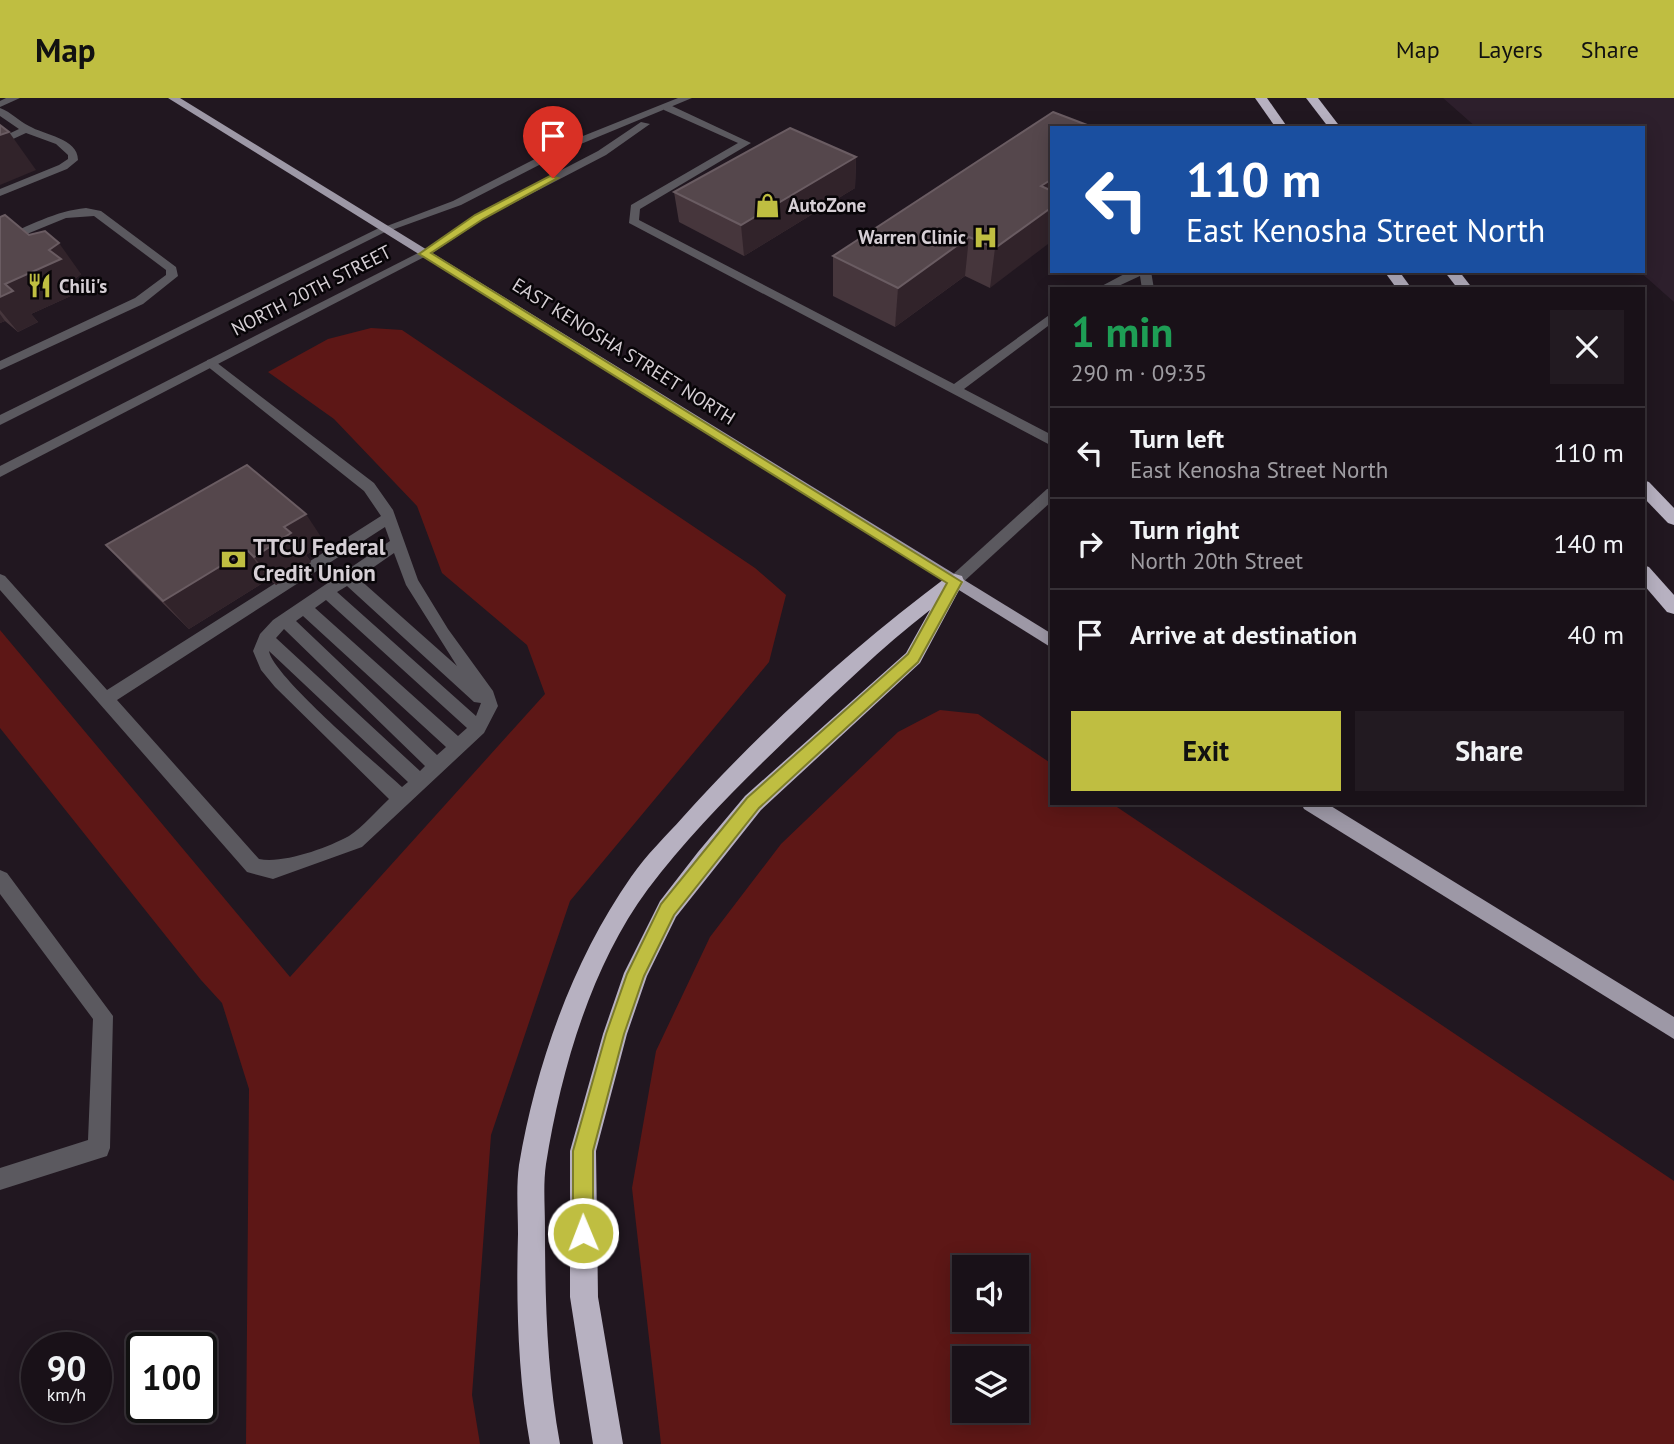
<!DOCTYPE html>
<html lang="en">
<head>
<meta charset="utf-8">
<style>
	:root { --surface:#191118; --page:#221a21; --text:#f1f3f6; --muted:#9f9da2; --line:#373137; --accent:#bfbe41 }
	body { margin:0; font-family:"PT Sans",sans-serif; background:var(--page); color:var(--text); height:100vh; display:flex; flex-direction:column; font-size:26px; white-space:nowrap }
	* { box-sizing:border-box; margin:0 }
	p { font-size:23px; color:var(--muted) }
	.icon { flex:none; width:38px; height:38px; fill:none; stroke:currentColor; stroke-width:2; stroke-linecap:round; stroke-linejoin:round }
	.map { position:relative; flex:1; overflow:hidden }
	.sheet { position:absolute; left:1050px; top:189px; width:595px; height:518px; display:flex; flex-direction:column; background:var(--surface); border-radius:0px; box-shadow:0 4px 18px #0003,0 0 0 2px var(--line) }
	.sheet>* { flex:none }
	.guide { position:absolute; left:1050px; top:28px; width:595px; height:147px; border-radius:0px; box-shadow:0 4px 18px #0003,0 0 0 2px var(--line); background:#1a4fa0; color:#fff; overflow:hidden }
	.buttons { position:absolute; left:952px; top:1157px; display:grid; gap:14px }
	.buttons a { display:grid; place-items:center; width:77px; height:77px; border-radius:0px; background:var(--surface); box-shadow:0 4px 18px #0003,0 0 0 2px var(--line); font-size:35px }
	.speed { position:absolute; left:21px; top:1234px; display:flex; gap:14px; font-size:35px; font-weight:700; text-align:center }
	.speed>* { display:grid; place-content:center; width:91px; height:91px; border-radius:50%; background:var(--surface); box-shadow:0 4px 18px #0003,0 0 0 2px var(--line); line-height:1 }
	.speed small { font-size:18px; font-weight:400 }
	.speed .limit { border:4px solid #111; border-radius:10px; background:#fff; color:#111 }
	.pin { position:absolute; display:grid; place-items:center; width:60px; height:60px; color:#fff; margin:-72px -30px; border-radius:50% 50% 50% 0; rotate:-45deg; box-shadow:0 0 7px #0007 }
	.pin .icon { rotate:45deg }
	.me { position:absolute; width:77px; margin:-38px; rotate:359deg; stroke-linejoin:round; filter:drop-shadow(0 0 5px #0008) }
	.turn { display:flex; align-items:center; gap:24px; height:147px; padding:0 21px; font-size:32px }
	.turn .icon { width:91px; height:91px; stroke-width:2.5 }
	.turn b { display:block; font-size:49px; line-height:60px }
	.round { display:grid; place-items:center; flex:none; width:74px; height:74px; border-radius:0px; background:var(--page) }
	.headline { display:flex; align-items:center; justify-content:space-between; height:119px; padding:0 21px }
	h1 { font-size:42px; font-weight:700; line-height:52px; color:#1e9e55 }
	.cta { display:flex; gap:14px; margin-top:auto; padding:14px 21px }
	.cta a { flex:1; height:80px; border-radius:0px; background:var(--accent); color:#111; font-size:28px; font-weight:700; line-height:80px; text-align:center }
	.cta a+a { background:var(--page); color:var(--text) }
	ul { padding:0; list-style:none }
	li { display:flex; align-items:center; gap:21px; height:91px; padding:0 21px; border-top:2px solid var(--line) }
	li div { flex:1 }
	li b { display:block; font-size:26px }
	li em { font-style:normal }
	header { display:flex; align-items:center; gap:42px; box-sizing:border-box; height:98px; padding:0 35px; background:var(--accent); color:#111 }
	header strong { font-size:33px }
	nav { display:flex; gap:38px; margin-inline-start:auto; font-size:24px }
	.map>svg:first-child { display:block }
</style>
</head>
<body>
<header>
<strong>Map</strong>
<nav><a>Map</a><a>Layers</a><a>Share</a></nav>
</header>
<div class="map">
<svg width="1674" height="1346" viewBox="0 0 1674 1346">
	<rect width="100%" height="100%" fill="#211720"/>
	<polygon fill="#2d1f2c" points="1443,0 1674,0 1674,204 1639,173 1643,173 1643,30 1477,30"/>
	<g fill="#5d1716" fill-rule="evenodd">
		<polygon points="371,230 402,232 755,470 786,497 769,564 570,803 491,1037 472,1297 480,1346 246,1346 249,991 222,905 201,882 0,630 0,532 290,879 545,596 527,547 442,475 417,408 334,321 268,274 328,241"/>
		<path d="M940,612L978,616L1052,666V705H1111L1674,1083V1346H661L632,1090L656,953L710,839L781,746L898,634ZM964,1169H1017V1222H964ZM964,1260H1017V1312H964Z"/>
	</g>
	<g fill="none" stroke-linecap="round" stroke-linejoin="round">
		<g fill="#5b595f" fill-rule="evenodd">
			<polygon points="6,0 20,0 0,9 0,3"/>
			<polygon points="664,8 672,8 751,45 640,111 639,122 954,286 1052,215 1052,225 964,291 1052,337 1052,348 629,125 631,107 738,45 664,12"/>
			<path d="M0,10C11,14 19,23 29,28C44,37 78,40 78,62L67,71L0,98V91L59,67L68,61V57L56,46L26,35L0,47V40L19,31L0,18Z"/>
			<path d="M86,110L101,113L176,169L178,178L143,206L0,272V263L135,200L166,177V172L94,118L66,120L0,147V140C29,128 55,113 86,110Z"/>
			<polygon points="1130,173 1151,173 1154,191 1142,191 1140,178 1112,191 1096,191"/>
			<path d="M212,261L374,385L393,412L418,482L448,531L493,593L498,608L484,635L362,749L273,781L247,774L0,492V476L5,478L107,592L381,418L364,393L207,268V262ZM385,429L390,443L273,522L260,536L253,553L261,572L275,589L389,701C377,712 363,729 349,738C327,750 283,766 259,761L117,602ZM394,455L406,487L457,568L358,480ZM347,488L474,604L481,605L476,618L337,494ZM326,502L467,630L458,638L315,510ZM303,518L446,649L437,657L296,523ZM284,531L425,668L420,673L276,540ZM269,553L408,684L402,689C379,668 272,577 269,553Z"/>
			<polygon points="1052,390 1052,403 960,487 950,487 947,483 950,479 1047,391"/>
			<polygon points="0,772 7,775 113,918 110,1050 107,1058 0,1092 0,1070 88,1042 93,921 0,796"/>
		</g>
		<g fill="#5b595f" fill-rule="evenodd">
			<polygon points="678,0 692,0 576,48 461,107 389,133 379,131 453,103 568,44"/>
			<polygon points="641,24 650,26 606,57 483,121 428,158 418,156 475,117 598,53"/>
		</g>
		<g fill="#5b595f" fill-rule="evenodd">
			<polygon points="381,129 391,131 0,327 0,317"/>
			<polygon points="420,154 430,156 0,379 0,368"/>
		</g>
		<g fill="#9d98a6" fill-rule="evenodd">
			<polygon points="168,0 180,0 1052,536 1052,550"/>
			<polygon points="1301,705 1326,705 1674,919 1674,941 1304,711"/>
		</g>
		<g fill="#b7b1c1" fill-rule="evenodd">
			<polygon points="1255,0 1267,0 1288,30 1276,30"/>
			<polygon points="1306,0 1318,0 1341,30 1329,30"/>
			<polygon points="1384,173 1399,173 1412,191 1397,191"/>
			<polygon points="1444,173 1459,173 1473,191 1458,191"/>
			<polygon points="1643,382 1649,384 1674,410 1674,427 1668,425 1643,399"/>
			<polygon points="1643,467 1649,469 1674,497 1674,516 1667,514 1643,486"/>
			<path d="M955,476L962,478L964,483L920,565L761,712L676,819L647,878L627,936L596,1053L598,1199L623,1346H593L570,1199V1053L603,936L624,875L660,803L698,754L745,698L906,555L930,512C881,550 837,593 792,636C742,684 690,735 648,791C591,868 561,972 546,1066C543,1087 545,1109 545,1130C545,1202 547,1275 560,1346H530C518,1277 516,1205 518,1136C518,1113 516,1089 519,1067C536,966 573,862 631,779C646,757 666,738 683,719C763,630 853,549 948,478Z"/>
		</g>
	</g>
	<g fill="#46363c">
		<polygon points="1053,14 990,190 965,178 895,229 833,198 833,158"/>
		<polygon points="856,59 855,90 744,158 679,124 674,94"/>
		<polygon points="0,119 29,137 81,176 75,181 84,192 31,216 38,224 18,234 5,223 0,225"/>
		<polygon points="325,445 306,457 311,464 276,487 269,481 189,531 133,476 106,447"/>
	</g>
	<g fill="#31232a">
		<polygon points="9,34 36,72 0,87 0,37"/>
		<polygon points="856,59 855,90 744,158 741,127"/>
		<polygon points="1052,81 1052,143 990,190 995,150 1041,88"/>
		<polygon points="969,139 965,178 895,229 898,190"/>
		<polygon points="59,145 81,176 75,181 84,192 31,216 38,224 18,234 0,212 0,199 5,186"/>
		<polygon points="0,216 5,223 0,225"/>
		<polygon points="306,416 325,445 306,457 311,464 276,487 254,459 284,429"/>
		<polygon points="247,452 269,481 189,531 163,503"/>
	</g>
	<g fill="#55474c" stroke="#6a5c62" stroke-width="2">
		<polygon points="1053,14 1095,30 1052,30 1052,81 1041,88 1052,93 1052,109 995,150 969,139 898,190 833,158"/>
		<polygon points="0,27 9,34 0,37"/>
		<polygon points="790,30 856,59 741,127 674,94"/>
		<polygon points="5,117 29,137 45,133 59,145 49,152 61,161 5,186 13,193 0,199 0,119"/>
		<polygon points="247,367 306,416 284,429 291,435 254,459 247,452 163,503 106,447"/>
	</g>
	<polygon fill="#bfbe41" stroke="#7c7c2a" stroke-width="2" points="550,78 558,80 483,121 431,155 962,484 918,564 759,710 674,817 644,878 624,936 593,1053 593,1135 590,1142 583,1145 576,1142 573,1135 573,1053 606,936 627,876 661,806 747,700 908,556 947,485 419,156 475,117"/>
	<defs>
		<symbol id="shop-bare" viewBox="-9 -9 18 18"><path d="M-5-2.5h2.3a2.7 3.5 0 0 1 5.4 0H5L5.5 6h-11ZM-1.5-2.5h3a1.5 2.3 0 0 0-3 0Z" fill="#bfbe41" stroke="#080508" stroke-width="2.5" paint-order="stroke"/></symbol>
		<symbol id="hospital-bare" viewBox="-9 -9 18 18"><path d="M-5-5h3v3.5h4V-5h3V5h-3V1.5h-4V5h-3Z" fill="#bfbe41" stroke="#080508" stroke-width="2.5" paint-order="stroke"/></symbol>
		<symbol id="restaurant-bare" viewBox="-9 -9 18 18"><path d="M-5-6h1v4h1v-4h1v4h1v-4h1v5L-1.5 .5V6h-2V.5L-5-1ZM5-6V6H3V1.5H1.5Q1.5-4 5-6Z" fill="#bfbe41" stroke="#080508" stroke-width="2.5" paint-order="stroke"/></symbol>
		<symbol id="bank-bare" viewBox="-9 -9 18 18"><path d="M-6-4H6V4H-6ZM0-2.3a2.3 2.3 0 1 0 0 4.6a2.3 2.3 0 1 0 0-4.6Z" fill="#bfbe41" stroke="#080508" stroke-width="2.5" paint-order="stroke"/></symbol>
	</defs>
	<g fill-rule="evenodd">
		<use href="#shop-bare" x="750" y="90" width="35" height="35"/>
		<use href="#hospital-bare" x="968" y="122" width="35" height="35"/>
		<use href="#restaurant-bare" x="22" y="170" width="35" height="35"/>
		<use href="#bank-bare" x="216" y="444" width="35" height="35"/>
	</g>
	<g text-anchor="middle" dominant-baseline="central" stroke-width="5" stroke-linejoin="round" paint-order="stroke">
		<g font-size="19" font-weight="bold" fill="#d6cfd5" stroke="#080508" text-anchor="start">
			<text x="788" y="107">AutoZone</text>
			<text x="966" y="139" text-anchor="end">Warren Clinic</text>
			<text x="59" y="188">Chili's</text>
		</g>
		<g font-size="19" fill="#d6cfd5" stroke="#080508">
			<text transform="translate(311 192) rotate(-27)">NORTH 20TH STREET</text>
			<text transform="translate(624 253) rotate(32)">EAST KENOSHA STREET NORTH</text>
		</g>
		<g font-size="23" font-weight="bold" fill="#d6cfd5" stroke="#080508" text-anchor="start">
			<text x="253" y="448">TTCU Federal<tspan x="253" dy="26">Credit Union</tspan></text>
		</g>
	</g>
</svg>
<div class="buttons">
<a><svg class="icon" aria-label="sound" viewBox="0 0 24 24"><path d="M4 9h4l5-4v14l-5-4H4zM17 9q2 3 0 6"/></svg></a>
<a><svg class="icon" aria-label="layers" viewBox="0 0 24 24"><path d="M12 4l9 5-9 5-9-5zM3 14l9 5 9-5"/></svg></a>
</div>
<div class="speed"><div>90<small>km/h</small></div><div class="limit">100</div></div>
<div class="pin" style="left:553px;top:80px;background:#d93025"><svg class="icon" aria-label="arrive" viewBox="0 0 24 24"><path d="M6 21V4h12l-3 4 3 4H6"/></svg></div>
<svg class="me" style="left:583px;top:1135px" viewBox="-20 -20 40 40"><circle r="17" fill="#bfbe41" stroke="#fff" stroke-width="3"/><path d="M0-11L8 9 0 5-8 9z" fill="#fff"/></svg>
<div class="guide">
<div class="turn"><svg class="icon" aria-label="left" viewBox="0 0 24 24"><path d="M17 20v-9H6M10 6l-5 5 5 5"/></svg><div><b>110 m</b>East Kenosha Street North</div></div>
</div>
<section class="sheet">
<div class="headline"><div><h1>1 min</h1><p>290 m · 09:35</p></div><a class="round"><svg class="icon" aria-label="close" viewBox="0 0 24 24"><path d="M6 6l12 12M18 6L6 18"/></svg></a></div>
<ul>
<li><svg class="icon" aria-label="left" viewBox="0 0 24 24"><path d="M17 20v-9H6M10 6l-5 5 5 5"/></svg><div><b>Turn left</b><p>East Kenosha Street North</p></div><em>110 m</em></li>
<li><svg class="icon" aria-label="right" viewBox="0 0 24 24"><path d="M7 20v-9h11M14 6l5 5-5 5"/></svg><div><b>Turn right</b><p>North 20th Street</p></div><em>140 m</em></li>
<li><svg class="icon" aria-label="arrive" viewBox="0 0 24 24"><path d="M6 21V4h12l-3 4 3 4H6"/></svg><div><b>Arrive at destination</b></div><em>40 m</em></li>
</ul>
<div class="cta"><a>Exit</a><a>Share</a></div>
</section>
</div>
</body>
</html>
